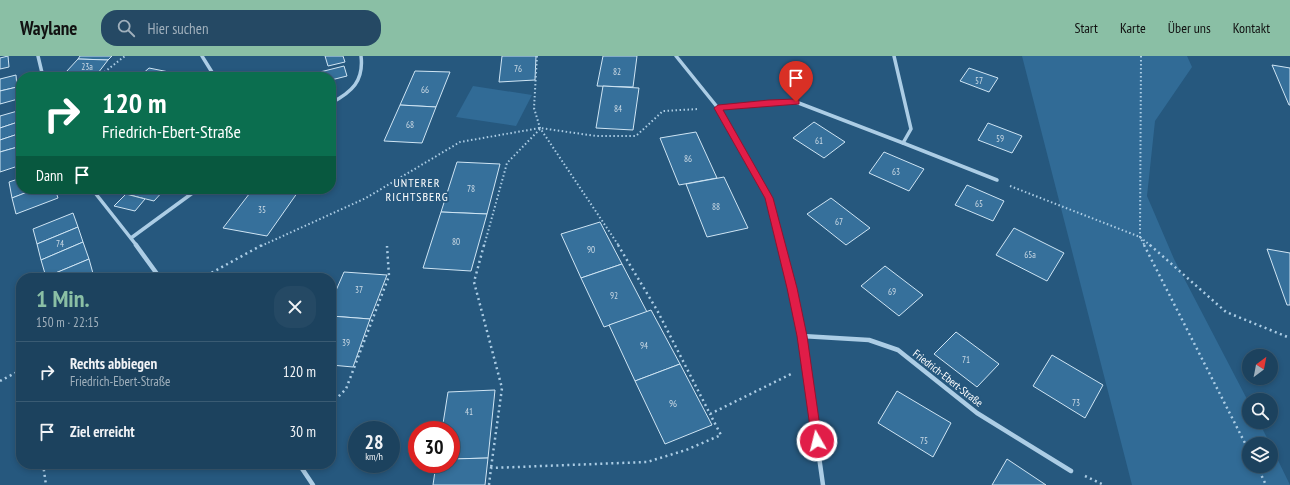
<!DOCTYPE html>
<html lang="de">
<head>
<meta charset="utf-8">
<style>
	:root { --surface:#1c425e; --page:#254964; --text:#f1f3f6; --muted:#a0b0bc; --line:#3a5b73; --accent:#8abfa5 }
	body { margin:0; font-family:"PT Sans Narrow",sans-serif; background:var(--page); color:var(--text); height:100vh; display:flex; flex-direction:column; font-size:15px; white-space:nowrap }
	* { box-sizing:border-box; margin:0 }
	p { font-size:13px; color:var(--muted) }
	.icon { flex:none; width:22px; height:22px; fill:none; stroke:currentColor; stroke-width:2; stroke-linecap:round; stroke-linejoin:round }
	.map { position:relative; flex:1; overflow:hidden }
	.details { position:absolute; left:16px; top:217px; width:320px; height:196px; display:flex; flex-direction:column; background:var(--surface); border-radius:16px; box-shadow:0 2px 6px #0003,0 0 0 1px var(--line) }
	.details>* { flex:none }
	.top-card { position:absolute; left:16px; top:16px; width:320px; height:122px; border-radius:16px; box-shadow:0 2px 6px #0003,0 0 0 1px var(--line); background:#0b6e4f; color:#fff; overflow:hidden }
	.needle { width:26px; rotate:32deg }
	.controls { position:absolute; left:1242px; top:293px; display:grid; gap:8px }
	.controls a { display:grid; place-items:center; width:36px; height:36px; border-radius:50%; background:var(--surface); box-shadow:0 2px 6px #0003,0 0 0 1px var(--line); font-size:20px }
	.speed { position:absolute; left:348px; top:365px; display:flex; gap:8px; font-size:20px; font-weight:700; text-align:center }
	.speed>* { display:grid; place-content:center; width:52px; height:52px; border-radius:50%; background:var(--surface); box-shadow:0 2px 6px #0003,0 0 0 1px var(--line); line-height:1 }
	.speed small { font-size:10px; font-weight:400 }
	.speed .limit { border:6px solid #d22; background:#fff; color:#111 }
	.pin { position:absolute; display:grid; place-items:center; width:34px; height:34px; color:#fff; margin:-41px -17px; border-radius:50% 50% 50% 0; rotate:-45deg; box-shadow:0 0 4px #0007 }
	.pin .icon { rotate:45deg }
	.me { position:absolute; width:44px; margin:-22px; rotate:352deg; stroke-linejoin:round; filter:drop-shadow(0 0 3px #0008) }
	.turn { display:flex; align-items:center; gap:14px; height:84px; padding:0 20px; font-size:18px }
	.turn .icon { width:52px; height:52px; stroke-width:2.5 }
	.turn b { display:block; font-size:28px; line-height:34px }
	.then { display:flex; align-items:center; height:38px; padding:0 20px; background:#0003; gap:8px; font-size:15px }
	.round { display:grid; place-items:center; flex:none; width:42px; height:42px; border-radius:16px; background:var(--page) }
	.headline { display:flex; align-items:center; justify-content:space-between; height:68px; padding:0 20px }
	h1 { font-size:24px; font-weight:700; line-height:30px; color:var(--accent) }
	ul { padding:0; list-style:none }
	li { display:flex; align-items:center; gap:12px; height:60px; padding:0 20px; border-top:1px solid var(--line) }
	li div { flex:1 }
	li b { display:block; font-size:15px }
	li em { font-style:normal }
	header { display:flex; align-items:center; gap:24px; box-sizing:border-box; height:56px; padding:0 20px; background:var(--accent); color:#111 }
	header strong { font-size:19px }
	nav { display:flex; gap:22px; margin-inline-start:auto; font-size:14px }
	.search { width:280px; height:36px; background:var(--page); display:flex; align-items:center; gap:10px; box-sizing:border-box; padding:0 14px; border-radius:16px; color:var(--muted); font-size:15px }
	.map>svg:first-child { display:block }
</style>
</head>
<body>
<header>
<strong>Waylane</strong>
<div class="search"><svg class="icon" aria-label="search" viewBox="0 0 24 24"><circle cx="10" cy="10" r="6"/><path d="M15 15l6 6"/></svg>Hier suchen</div>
<nav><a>Start</a><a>Karte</a><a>Über uns</a><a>Kontakt</a></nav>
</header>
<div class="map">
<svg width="1290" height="429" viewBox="0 0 1290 429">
	<rect width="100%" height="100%" fill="#26587e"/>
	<g fill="#316b96">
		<polygon points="1022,0 1187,0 1192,11 1155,65 1147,140 1174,203 1249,347 1249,366 1259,366 1270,388 1249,388 1249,410 1271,410 1271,390 1290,429 1132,429"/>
		<polygon points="473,30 532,39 516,70 456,61"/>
	</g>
	<g fill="#36709b" stroke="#cfe5f4">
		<polygon points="8,0 9,11 0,13 0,2"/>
		<polygon points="80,0 112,0 108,4 78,3"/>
		<polygon points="325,0 343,0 345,6 328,10"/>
		<polygon points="502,0 536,0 535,24 499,26"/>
		<polygon points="603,0 637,0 633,31 597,30"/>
		<polygon points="78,3 108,4 98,17 66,16"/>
		<polygon points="1272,9 1290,12 1290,49 1289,49"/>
		<polygon points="344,10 347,20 331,24 331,21 300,21"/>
		<polygon points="149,12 174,17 170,21 139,21"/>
		<polygon points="969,12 998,22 989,36 960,25"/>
		<polygon points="415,15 450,16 436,51 400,49"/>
		<polygon points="16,19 17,31 0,35 0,23"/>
		<polygon points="603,30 639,32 633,74 596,72"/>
		<polygon points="17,31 18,43 0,48 0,35"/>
		<polygon points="400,49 436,51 422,87 384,85"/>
		<polygon points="21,54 21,65 0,72 0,60"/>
		<polygon points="21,65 21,77 0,84 0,72"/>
		<polygon points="814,66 845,86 824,102 793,82"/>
		<polygon points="988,67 1022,80 1012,97 978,84"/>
		<polygon points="696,76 717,122 679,129 660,82"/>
		<polygon points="21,77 21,90 0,96 0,84"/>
		<polygon points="21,90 21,109 0,116 0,96"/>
		<polygon points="884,96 924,113 909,135 869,117"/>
		<polygon points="457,106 500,108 487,158 441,156"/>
		<polygon points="724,121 748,172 707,181 686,128"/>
		<polygon points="21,122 21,133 35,133 12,142 9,126"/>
		<polygon points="967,129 1004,145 993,165 955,149"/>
		<polygon points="35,133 55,133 58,142 16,158 12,142"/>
		<polygon points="131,133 165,133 154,145 126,138"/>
		<polygon points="253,133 300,133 267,180 223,172"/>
		<polygon points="126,138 145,143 135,155 114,150"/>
		<polygon points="831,142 870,172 846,189 807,158"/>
		<polygon points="441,156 487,158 471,215 423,212"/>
		<polygon points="73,157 78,171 37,188 33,173"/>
		<polygon points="600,166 622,208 581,222 561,178"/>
		<polygon points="78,171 83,186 41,204 37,188"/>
		<polygon points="1014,172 1064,197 1047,225 996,199"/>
		<polygon points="83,186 89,203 46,221 41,204"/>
		<polygon points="1267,193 1290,197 1290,249 1287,249"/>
		<polygon points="89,203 94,221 46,222 46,221"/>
		<polygon points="622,208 647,256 604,271 581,222"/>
		<polygon points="885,210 923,239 899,260 861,230"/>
		<polygon points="344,216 387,219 370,263 331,260 331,246"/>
		<polygon points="651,254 680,308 635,325 609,269"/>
		<polygon points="331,260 370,263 353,311 331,309"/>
		<polygon points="956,276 999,308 977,331 934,298"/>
		<polygon points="1052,299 1103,329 1085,362 1033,330"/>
		<polygon points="680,308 712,369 665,388 635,325"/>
		<polygon points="495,334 488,402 451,403 451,374 442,374 448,336"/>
		<polygon points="897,335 951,367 933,401 878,367"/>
		<polygon points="488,402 485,429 433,429 436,408 451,408 451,403"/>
		<polygon points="1007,403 1046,429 992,429"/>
	</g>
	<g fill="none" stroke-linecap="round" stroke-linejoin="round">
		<g stroke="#accde5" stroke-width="2" stroke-dasharray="1.5 2.5" stroke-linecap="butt">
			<polyline points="537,0 534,52 540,72 619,190"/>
			<polyline points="1141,0 1140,181 1145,190"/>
			<polyline points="98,21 125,0"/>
			<polyline points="1010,130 1140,181 1151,190"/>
			<polyline points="261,190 366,142 460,86 540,72 596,80 636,80 663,55 699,53"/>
			<polyline points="484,190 507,107 540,73"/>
		</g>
		<g stroke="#accde5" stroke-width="2.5" stroke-dasharray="2 3.5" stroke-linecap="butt">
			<polyline points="484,189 474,226 502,332 491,412"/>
			<polyline points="618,189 657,254 710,358 793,317"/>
			<polyline points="1144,189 1249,395"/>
			<polyline points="1150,189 1226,256 1290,282"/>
			<polyline points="202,222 262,189"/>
			<polyline points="0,325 21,314"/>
			<polyline points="331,348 346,333 389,220 387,190"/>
			<polyline points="43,408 46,429"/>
			<polyline points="1257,410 1266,429"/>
			<polyline points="1085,420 1104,429"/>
			<polyline points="489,429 491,412 647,406 686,394 721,379 710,358"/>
		</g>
		<g stroke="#accde5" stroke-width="3.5">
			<polyline points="38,0 43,21"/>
			<polyline points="202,0 215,21"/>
			<polyline points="676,0 718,52 769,142 781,190"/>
			<path d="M331,47C352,36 364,25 361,0"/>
			<polyline points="718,52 769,46 796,46 903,87 911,73 894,0"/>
			<polyline points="903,87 997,124"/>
			<polyline points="92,133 137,190"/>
			<polyline points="131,182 198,133"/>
		</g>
		<g stroke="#accde5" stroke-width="4.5">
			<polyline points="136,189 160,222"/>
			<polyline points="781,189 802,280 823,429"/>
			<polyline points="802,280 869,284 898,294 977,357 1071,415"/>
			<polyline points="299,408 313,429"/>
		</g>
	</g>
	<polygon fill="#e11d48" stroke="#92132f" points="796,43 799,44 799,48 723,54 773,142 797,232 807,280 822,385 821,389 817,390 813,389 812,385 797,280 787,232 765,142 714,52 718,49 769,44"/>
	<g text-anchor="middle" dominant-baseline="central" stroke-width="4" stroke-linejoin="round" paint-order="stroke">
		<g font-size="9" fill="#cddbe6">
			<text x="87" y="10">23a</text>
			<text x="518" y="12">76</text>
			<text x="617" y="15">82</text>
			<text x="979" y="24">57</text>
			<text x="425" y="33">66</text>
			<text x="618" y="52">84</text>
			<text x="410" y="68">68</text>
			<text x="1000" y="82">59</text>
			<text x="819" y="84">61</text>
			<text x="688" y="102">86</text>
			<text x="896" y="115">63</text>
			<text x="471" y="132">78</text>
			<text x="979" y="147">65</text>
			<text x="716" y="150">88</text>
			<text x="262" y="153">35</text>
			<text x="839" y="165">67</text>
			<text x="456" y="185">80</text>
			<text x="60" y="187">74</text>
			<text x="591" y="193">90</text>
			<text x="1030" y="198">65a</text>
			<text x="359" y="233">37</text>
			<text x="892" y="235">69</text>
			<text x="614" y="239">92</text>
			<text x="346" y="286">39</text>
			<text x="644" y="289">94</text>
			<text x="966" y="303">71</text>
			<text x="1076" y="346">73</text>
			<text x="673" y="347">96</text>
			<text x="469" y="355">41</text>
			<text x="924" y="384">75</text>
		</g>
		<g font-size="11" fill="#fff" stroke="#26587e">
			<text transform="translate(948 322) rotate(38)">Friedrich-Ebert-Straße</text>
		</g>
		<g font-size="12" letter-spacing="1" fill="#fff" stroke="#26587e">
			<text x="417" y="126">UNTERER<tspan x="417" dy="14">RICHTSBERG</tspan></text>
		</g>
	</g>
</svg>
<div class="controls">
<a><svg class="needle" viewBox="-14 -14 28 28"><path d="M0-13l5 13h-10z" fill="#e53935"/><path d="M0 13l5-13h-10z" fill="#a0b0bc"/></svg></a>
<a><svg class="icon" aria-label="search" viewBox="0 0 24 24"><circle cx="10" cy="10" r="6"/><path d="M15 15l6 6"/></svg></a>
<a><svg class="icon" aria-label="layers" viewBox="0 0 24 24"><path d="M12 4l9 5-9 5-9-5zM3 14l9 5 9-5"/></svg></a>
</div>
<div class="speed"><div>28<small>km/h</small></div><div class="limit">30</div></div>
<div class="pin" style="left:796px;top:46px;background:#d93025"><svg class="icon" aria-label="arrive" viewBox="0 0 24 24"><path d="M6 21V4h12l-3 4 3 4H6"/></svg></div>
<svg class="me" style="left:817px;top:385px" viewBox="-20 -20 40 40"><circle r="17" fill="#e11d48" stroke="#fff" stroke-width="3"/><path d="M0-11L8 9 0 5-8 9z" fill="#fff"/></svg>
<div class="top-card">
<div class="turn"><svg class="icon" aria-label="right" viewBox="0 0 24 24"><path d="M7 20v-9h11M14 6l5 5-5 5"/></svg><div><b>120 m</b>Friedrich-Ebert-Straße</div></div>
<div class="then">Dann<svg class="icon" aria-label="arrive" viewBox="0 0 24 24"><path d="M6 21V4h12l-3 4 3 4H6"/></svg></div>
</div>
<section class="details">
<div class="headline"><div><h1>1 Min.</h1><p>150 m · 22:15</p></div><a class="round"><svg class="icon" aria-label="close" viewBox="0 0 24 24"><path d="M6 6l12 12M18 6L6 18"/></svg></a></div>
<ul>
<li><svg class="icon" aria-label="right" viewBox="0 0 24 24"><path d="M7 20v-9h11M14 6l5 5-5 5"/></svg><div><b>Rechts abbiegen</b><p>Friedrich-Ebert-Straße</p></div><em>120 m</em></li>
<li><svg class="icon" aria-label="arrive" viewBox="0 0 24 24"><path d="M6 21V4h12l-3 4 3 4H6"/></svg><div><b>Ziel erreicht</b></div><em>30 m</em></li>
</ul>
</section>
</div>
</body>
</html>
